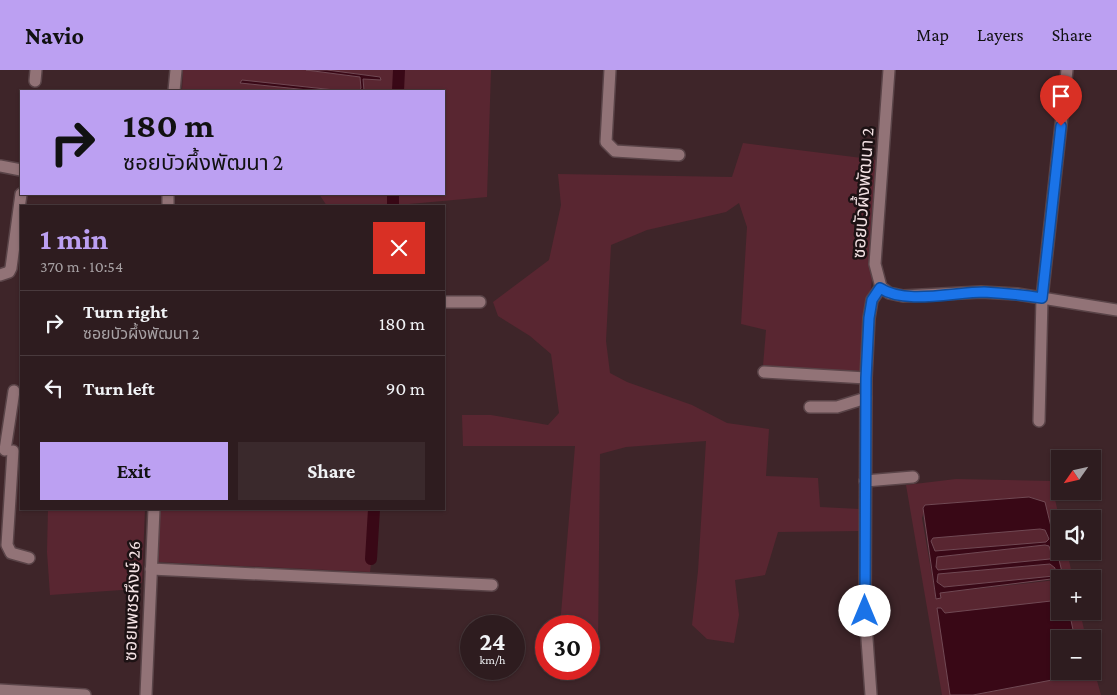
<!DOCTYPE html>
<html lang="en">
<head>
<meta charset="utf-8">
<style>
	:root { --surface:#2e1c1f; --page:#3a292c; --text:#f1f3f6; --muted:#a7a1a4; --line:#493a3d; --accent:#bca0f2 }
	body { margin:0; font-family:"Crimson Pro","Noto Sans Thai",serif; background:var(--page); color:var(--text); height:100vh; display:flex; flex-direction:column; font-size:19px; white-space:nowrap }
	* { box-sizing:border-box; margin:0 }
	p { font-size:16px; color:var(--muted) }
	.icon { flex:none; width:28px; height:28px; fill:none; stroke:currentColor; stroke-width:2; stroke-linecap:round; stroke-linejoin:round }
	.map { position:relative; flex:1; overflow:hidden }
	.drawer { position:absolute; left:20px; top:135px; width:425px; height:305px; display:flex; flex-direction:column; background:var(--surface); border-radius:0px; box-shadow:0 1px 4px #0004,0 0 0 1px var(--line) }
	.drawer>* { flex:none }
	.guide { position:absolute; left:20px; top:20px; width:425px; height:105px; border-radius:0px; box-shadow:0 1px 4px #0004,0 0 0 1px var(--line); background:#bca0f2; color:#111; overflow:hidden }
	.needle { width:32px; rotate:236deg }
	.fabs { position:absolute; left:1051px; top:380px; display:grid; gap:10px }
	.fabs a { display:grid; place-items:center; width:50px; height:50px; border-radius:0px; background:var(--surface); box-shadow:0 1px 4px #0004,0 0 0 1px var(--line); font-size:25px }
	.speed { position:absolute; left:460px; top:545px; display:flex; gap:10px; font-size:25px; font-weight:700; text-align:center }
	.speed>* { display:grid; place-content:center; width:65px; height:65px; border-radius:50%; background:var(--surface); box-shadow:0 1px 4px #0004,0 0 0 1px var(--line); line-height:1 }
	.speed small { font-size:12px; font-weight:400 }
	.speed .limit { border:8px solid #d22; background:#fff; color:#111 }
	.pin { position:absolute; display:grid; place-items:center; width:42px; height:42px; color:#fff; margin:-51px -21px; border-radius:50% 50% 50% 0; rotate:-45deg; box-shadow:0 0 5px #0007 }
	.pin .icon { rotate:45deg }
	.me { position:absolute; width:55px; margin:-28px; rotate:0deg; stroke-linejoin:round; filter:drop-shadow(0 0 4px #0008) }
	.turn { display:flex; align-items:center; gap:18px; height:105px; padding:0 20px; font-size:22px }
	.turn .icon { width:65px; height:65px; stroke-width:2.5 }
	.turn b { display:block; font-size:35px; line-height:42px }
	.round { display:grid; place-items:center; flex:none; width:52px; height:52px; border-radius:0px; background:var(--page) }
	.head { display:flex; align-items:center; justify-content:space-between; height:85px; padding:0 20px }
	h1 { font-size:30px; font-weight:700; line-height:38px; color:var(--accent) }
	.primary-button { display:flex; gap:10px; margin-top:auto; padding:10px 20px }
	.primary-button a { flex:1; height:58px; border-radius:0px; background:var(--accent); color:#111; font-size:20px; font-weight:700; line-height:58px; text-align:center }
	.primary-button a+a { background:var(--page); color:var(--text) }
	ul { padding:0; list-style:none }
	li { display:flex; align-items:center; gap:15px; height:65px; padding:0 20px; border-top:1px solid var(--line) }
	li div { flex:1 }
	li b { display:block; font-size:19px }
	li em { font-style:normal }
	header { display:flex; align-items:center; gap:30px; box-sizing:border-box; height:70px; padding:0 25px; background:var(--accent); color:#111 }
	header strong { font-size:24px }
	nav { display:flex; gap:28px; margin-inline-start:auto; font-size:18px }
	.map>svg:first-child { display:block }
</style>
</head>
<body>
<header>
<strong>Navio</strong>
<nav><a>Map</a><a>Layers</a><a>Share</a></nav>
</header>
<div class="map">
<svg width="1117" height="625" viewBox="0 0 1117 625">
	<rect width="100%" height="100%" fill="#3e2529"/>
	<g fill="#592631" fill-rule="evenodd">
		<polygon points="183,0 306,0 360,7 361,18 359,21 344,21 240,13 318,21 182,21"/>
		<polygon points="327,0 491,0 487,127 387,136 327,136 319,124 444,124 444,21 364,21 363,9 380,10 380,7"/>
		<polygon points="743,73 878,90 872,209 861,301 763,296 766,260 741,254 747,157 739,133 726,142 647,160 611,175 606,271 610,303 627,312 692,335 727,353 769,359 766,406 818,408 820,437 860,439 861,461 778,462 765,505 735,510 739,545 734,573 707,569 692,555 698,501 706,371 626,377 600,384 598,576 589,577 589,556 560,556 575,376 463,376 462,345 491,345 548,355 559,343 551,284 530,266 498,246 493,232 549,190 561,135 558,104 732,107"/>
		<path d="M956,409L1051,411L1060,452V481H1067L1073,509H1060V530L945,543L941,538H938L950,625H942L906,415ZM1029,427L1037,429L1061,502L1056,510L940,523L936,529L922,448L926,435Z"/>
		<polygon points="48,439 145,439 142,512 136,519 50,525 47,482"/>
		<polygon points="159,439 377,439 370,502 157,492"/>
		<polygon points="1040,459 1045,460 1049,469 1046,472 935,481 931,471 933,468"/>
		<polygon points="1045,475 1049,476 1052,486 1050,489 938,500 936,497 936,487"/>
		<polygon points="1050,494 1055,498 1054,506 944,517 937,512 938,504"/>
		<polygon points="1069,541 1080,541 1086,569 1075,569"/>
		<polygon points="1093,596 1101,625 973,625 1073,606 1079,601 1092,601"/>
	</g>
	<g fill="#390816" stroke="#714954" fill-rule="evenodd">
		<polygon points="306,0 327,0 380,7 381,10 363,9 364,21 359,21 361,18 360,7"/>
		<polygon points="242,10 344,21 318,21 240,13"/>
		<path d="M1029,427L1045,432L1062,502L1059,508L940,523L941,528L936,529L923,438L925,435ZM1040,459L1045,460L1049,469L1046,472L935,481L931,471L933,468ZM1045,475L1049,476L1052,486L1050,489L938,500L936,497L937,487ZM1050,494L1055,498L1054,506L944,517L937,512L938,504Z"/>
		<polygon points="1060,530 1060,541 1069,541 1075,569 1060,569 1060,601 1078,602 1073,606 973,625 950,625 937,538 941,538 945,543"/>
	</g>
	<g fill="none" stroke-linecap="round" stroke-linejoin="round">
		<g stroke="#390816" stroke-width="12">
			<polyline points="398,21 399,0"/>
			<polyline points="393,136 393,124"/>
			<polyline points="371,489 374,439"/>
		</g>
		<defs>
			<g id="minor">
				<polyline points="610,0 606,72 615,81 679,85"/>
				<polyline points="889,0 875,194 881,217 889,223 903,226 981,222 1017,224 1117,240"/>
				<polyline points="35,11 36,0"/>
				<polyline points="174,21 176,0"/>
				<polyline points="0,96 21,100"/>
				<polyline points="168,136 168,124"/>
				<polyline points="0,205 9,202 11,198 21,124"/>
				<polyline points="444,232 480,232"/>
				<polyline points="764,302 866,308"/>
				<polyline points="810,337 837,337 866,328"/>
				<polyline points="1039,351 1042,228 1067,0"/>
				<polyline points="5,380 14,321"/>
				<polyline points="13,381 7,475 11,483 29,488"/>
				<polyline points="865,411 913,407"/>
				<polyline points="151,499 492,515"/>
				<polyline points="0,620 85,625"/>
				<polyline points="146,625 154,439"/>
				<polyline points="871,625 865,541 866,308 869,248 872,230 881,217"/>
			</g>
		</defs>
		<use href="#minor" stroke="#5a4448" stroke-width="14"/>
		<use href="#minor" stroke="#927377" stroke-width="11"/>
	</g>
	<g fill="none" stroke-linecap="round" stroke-linejoin="round">
		<defs>
			<path id="route" d="M865,541L866,308L869,248L872,230L880,218C905,235 954,222 984,222C1003,223 1022,225 1042,228L1061,56"/>
		</defs>
		<use href="#route" stroke="#114b97" stroke-width="12"/>
		<use href="#route" stroke="#1a73e8" stroke-width="9"/>
	</g>
	<g text-anchor="middle" dominant-baseline="central" stroke-width="5" stroke-linejoin="round" paint-order="stroke">
		<g font-size="18" fill="#f3e1e3" stroke="#1d1214">
			<text transform="translate(863 123) rotate(-86)">ซอยบัวผึ้งพัฒนา 2</text>
			<text transform="translate(132 531) rotate(-88)">ซอยเพชรหึงษ์ 26</text>
		</g>
	</g>
</svg>
<div class="fabs">
<a><svg class="needle" viewBox="-14 -14 28 28"><path d="M0-13l5 13h-10z" fill="#e53935"/><path d="M0 13l5-13h-10z" fill="#a7a1a4"/></svg></a>
<a><svg class="icon" aria-label="sound" viewBox="0 0 24 24"><path d="M4 9h4l5-4v14l-5-4H4zM17 9q2 3 0 6"/></svg></a>
<a>+</a>
<a>−</a>
</div>
<div class="speed"><div>24<small>km/h</small></div><div class="limit">30</div></div>
<div class="pin" style="left:1061px;top:56px;background:#d93025"><svg class="icon" aria-label="arrive" viewBox="0 0 24 24"><path d="M6 21V4h12l-3 4 3 4H6"/></svg></div>
<svg class="me" style="left:865px;top:541px" viewBox="-20 -20 40 40"><circle r="19" fill="#fff"/><path d="M0-13L10 11 0 6-10 11z" fill="#1a73e8"/></svg>
<div class="guide">
<div class="turn"><svg class="icon" aria-label="right" viewBox="0 0 24 24"><path d="M7 20v-9h11M14 6l5 5-5 5"/></svg><div><b>180 m</b>ซอยบัวผึ้งพัฒนา 2</div></div>
</div>
<section class="drawer">
<div class="head"><div><h1>1 min</h1><p>370 m · 10:54</p></div><a class="round" style="background:#d93025;color:#fff"><svg class="icon" aria-label="close" viewBox="0 0 24 24"><path d="M6 6l12 12M18 6L6 18"/></svg></a></div>
<ul>
<li><svg class="icon" aria-label="right" viewBox="0 0 24 24"><path d="M7 20v-9h11M14 6l5 5-5 5"/></svg><div><b>Turn right</b><p>ซอยบัวผึ้งพัฒนา 2</p></div><em>180 m</em></li>
<li><svg class="icon" aria-label="left" viewBox="0 0 24 24"><path d="M17 20v-9H6M10 6l-5 5 5 5"/></svg><div><b>Turn left</b></div><em>90 m</em></li>
</ul>
<div class="primary-button"><a>Exit</a><a>Share</a></div>
</section>
</div>
</body>
</html>
